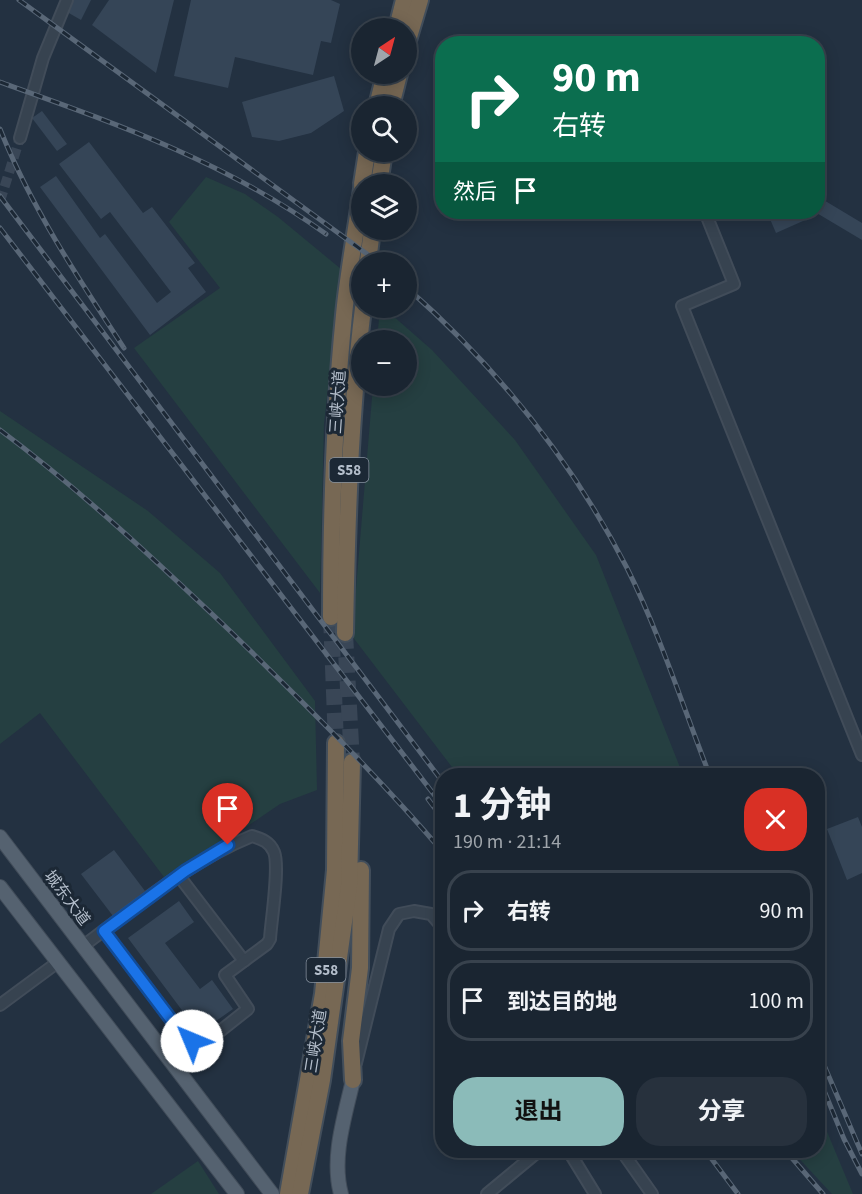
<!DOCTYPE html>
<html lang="zh">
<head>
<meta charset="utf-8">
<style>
	:root { --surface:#1a2531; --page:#27313d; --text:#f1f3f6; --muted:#9fa5ab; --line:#38424d; --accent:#8bbbb9 }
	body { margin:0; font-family:"Source Sans 3","Noto Sans SC",sans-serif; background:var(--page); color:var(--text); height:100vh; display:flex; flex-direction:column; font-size:22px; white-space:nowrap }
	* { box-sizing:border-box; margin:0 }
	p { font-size:20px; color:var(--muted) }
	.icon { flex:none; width:33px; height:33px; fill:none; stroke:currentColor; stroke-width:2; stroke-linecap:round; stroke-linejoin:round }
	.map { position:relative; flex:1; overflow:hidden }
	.side { position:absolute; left:435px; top:768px; width:390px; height:390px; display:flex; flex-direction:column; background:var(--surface); border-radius:24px; box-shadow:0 3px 15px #0003,0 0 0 2px var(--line) }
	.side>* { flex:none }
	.banner { position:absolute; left:435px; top:36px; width:390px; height:183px; border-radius:24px; box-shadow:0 3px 15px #0003,0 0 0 2px var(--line); background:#0b6e4f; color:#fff; overflow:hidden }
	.needle { width:39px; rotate:36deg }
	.tools { position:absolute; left:351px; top:18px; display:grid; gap:12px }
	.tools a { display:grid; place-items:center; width:66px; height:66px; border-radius:50%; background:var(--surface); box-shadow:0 3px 15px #0003,0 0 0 2px var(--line); font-size:30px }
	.pin { position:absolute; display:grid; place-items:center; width:51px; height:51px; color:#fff; margin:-62px -26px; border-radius:50% 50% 50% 0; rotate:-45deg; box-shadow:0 0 6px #0007 }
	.pin .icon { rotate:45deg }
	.me { position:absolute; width:66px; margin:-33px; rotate:315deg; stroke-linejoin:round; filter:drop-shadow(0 0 4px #0008) }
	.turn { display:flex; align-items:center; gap:21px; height:126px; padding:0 18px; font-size:27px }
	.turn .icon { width:78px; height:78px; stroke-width:2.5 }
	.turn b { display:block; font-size:42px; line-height:51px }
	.then { display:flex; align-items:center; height:57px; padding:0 18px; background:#0003; gap:12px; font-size:22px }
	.round { display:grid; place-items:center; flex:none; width:63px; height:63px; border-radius:24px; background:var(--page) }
	.headline { display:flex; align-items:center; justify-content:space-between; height:102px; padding:0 18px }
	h1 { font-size:36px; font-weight:700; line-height:45px }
	.action { display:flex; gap:12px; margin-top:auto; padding:12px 18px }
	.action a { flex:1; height:69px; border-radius:24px; background:var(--accent); color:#111; font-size:24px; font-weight:700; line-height:69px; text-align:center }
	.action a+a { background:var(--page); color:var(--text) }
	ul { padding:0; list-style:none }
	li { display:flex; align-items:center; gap:18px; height:81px; margin:0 12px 9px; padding:0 6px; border:3px solid var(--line); border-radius:24px }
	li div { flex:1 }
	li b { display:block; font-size:22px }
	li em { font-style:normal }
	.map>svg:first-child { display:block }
</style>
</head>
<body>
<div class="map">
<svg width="862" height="1194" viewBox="0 0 862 1194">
	<rect width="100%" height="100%" fill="#233141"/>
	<g fill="#253f41">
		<polygon points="206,177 245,194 278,217 341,269 324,424 320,593 134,348 220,288 169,222"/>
		<polygon points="380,308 384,308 432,350 515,440 596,555 683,775 458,775 352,636 373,386 406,386 406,340 377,340"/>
		<polygon points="0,411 148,511 220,573 315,701 317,790 280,804 167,881 40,713 0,744"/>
		<polygon points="818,1110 853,1194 832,1194 792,1151 818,1150"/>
		<polygon points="198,1161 219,1194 151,1194"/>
	</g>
	<g fill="#354557">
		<polygon points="73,0 91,0 81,20 67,12"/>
		<polygon points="109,0 174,0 156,73 92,25"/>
		<polygon points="191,0 331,0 340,4 331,43 321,41 313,75 235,57 228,88 174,76"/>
		<polygon points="334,76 344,111 311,133 279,141 252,137 242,102"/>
		<polygon points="42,111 67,144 57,151 32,118"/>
		<polygon points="89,142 143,213 152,207 195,263 188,268 206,292 150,335 40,187 56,176 100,238 105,234 157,303 171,292 110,212 101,219 59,164"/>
		<polygon points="822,199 862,223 862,240 815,212 818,212"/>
		<polygon points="786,212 809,212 812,217 776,233 770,219"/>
		<polygon points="858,817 862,827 862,873 847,880 827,829"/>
		<polygon points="114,850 145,891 113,916 81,874"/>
		<polygon points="179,901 194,922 165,943 200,989 212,980 233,1009 199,1033 128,938"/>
	</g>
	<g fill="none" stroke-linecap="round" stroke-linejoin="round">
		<polyline stroke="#394656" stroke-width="10" stroke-dasharray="10 5" stroke-linecap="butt" points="0,201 20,138"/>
		<g stroke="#394656" stroke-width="16" stroke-dasharray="16 8" stroke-linecap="butt">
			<polyline points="331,617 336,743"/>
			<polyline points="345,633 352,762"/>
		</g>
		<defs>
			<g id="minor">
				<polyline points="20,138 43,58 67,0"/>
				<polyline points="705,212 734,284 682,306 862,755"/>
				<polyline points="179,876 244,961"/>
				<path d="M83,946C137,906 190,861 252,836C262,839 270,842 274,852C280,867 271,921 270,939L267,944L225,975L248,1009L205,1043L192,1041L182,1034L104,931"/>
				<polyline points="0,1005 58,962"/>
				<polyline points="356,1063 389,929 399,914 414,911 431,914 442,927"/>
				<polyline points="568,1150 595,1194"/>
				<polyline points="621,1150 652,1194"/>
				<polyline points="487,1194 540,1150"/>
			</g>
			<g id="major">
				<polyline points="0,837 272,1194"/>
				<polyline points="0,887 237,1194"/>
				<path d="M341,1194C331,1157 345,1116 353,1080"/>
			</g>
			<g id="highway">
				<polyline points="397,28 404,0"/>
				<polyline points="406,47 420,0"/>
				<polyline points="377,106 385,74"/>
				<polyline points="391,106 399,74"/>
				<polyline points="362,184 367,152"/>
				<polyline points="379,184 384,152"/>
				<polyline points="368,262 372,230"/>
				<path d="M331,617C331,516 334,415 344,315C348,273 356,231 362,189"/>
				<path d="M345,633C347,524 350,416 363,308"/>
				<polyline points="353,1080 351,1041 360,968 361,870"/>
				<polyline points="288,1194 323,994 335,870 336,743"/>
				<polyline points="300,1194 322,1080 349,886 352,762"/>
			</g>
		</defs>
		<use href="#minor" stroke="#414c59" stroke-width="14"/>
		<use href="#major" stroke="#414c59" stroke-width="16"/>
		<use href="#highway" stroke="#424e5b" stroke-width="20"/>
		<use href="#minor" stroke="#374350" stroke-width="10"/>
		<use href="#major" stroke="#556270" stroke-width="14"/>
		<use href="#highway" stroke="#776854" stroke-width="16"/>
		<defs>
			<g id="rail">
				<polyline points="19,0 378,262"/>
				<path d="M0,82C117,124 224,161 326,234"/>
				<path d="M0,129C31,207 78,278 124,348"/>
				<polyline points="0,196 442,781"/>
				<polyline points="0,228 442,805"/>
				<path d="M406,287C497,367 572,461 627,568C660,634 683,707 710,776"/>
				<path d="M0,430C82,491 156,561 230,631C303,702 375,773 442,851"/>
				<polyline points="428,799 442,818"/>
				<polyline points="818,1051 862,1154"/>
				<polyline points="818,1076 844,1139 862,1174"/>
				<polyline points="705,1150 738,1194"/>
				<polyline points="785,1150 823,1194"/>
			</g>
		</defs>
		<use href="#rail" stroke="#596777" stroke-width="5"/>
		<use href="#rail" stroke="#1c2835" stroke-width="3" stroke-dasharray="9" stroke-linecap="butt"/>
	</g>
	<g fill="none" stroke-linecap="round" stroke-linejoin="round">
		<defs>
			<polyline id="route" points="192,1041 182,1034 104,931 185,871 228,845"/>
		</defs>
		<use href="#route" stroke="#114b97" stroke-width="15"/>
		<use href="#route" stroke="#1a73e8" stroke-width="10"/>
	</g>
	<g text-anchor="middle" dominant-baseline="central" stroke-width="6" stroke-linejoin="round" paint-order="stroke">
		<g fill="#1c2835" stroke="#86919e" stroke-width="1.5">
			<rect x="329.5" y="458" width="39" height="24" rx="4.5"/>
			<rect x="306.5" y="958" width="39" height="24" rx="4.5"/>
		</g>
		<g font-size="15" font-weight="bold" fill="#b4becb">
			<text x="349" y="470">S58</text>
			<text x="326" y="970">S58</text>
		</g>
		<g font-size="16" fill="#b4becb" stroke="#1c2835">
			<text transform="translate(338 402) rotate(-86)">三峡大道</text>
			<text transform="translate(67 898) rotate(53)">城东大道</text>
			<text transform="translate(316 1041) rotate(-81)">三峡大道</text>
		</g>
	</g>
</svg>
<div class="tools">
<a><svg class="needle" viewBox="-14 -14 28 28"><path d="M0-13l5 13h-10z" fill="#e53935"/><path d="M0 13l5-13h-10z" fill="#9fa5ab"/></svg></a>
<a><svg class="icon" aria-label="search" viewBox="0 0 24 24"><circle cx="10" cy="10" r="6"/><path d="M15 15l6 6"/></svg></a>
<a><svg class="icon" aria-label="layers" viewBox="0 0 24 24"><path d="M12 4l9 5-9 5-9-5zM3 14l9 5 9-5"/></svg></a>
<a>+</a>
<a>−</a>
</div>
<div class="pin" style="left:228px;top:845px;background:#d93025"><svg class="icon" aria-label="arrive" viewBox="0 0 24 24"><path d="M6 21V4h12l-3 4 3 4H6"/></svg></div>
<svg class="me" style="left:192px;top:1041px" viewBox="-20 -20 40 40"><circle r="19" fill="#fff"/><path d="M0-13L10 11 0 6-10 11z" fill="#1a73e8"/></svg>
<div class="banner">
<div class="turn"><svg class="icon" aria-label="right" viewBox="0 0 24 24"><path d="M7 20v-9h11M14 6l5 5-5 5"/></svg><div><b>90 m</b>右转</div></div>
<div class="then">然后<svg class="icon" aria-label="arrive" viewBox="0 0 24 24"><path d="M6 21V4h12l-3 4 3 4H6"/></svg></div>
</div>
<section class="side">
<div class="headline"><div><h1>1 分钟</h1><p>190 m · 21:14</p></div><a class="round" style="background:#d93025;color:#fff"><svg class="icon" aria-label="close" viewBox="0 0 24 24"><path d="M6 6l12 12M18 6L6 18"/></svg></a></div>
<ul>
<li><svg class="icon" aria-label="right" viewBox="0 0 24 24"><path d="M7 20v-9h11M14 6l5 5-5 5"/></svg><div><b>右转</b></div><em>90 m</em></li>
<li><svg class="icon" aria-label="arrive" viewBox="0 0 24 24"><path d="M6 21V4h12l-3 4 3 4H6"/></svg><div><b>到达目的地</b></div><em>100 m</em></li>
</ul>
<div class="action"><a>退出</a><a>分享</a></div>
</section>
</div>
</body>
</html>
